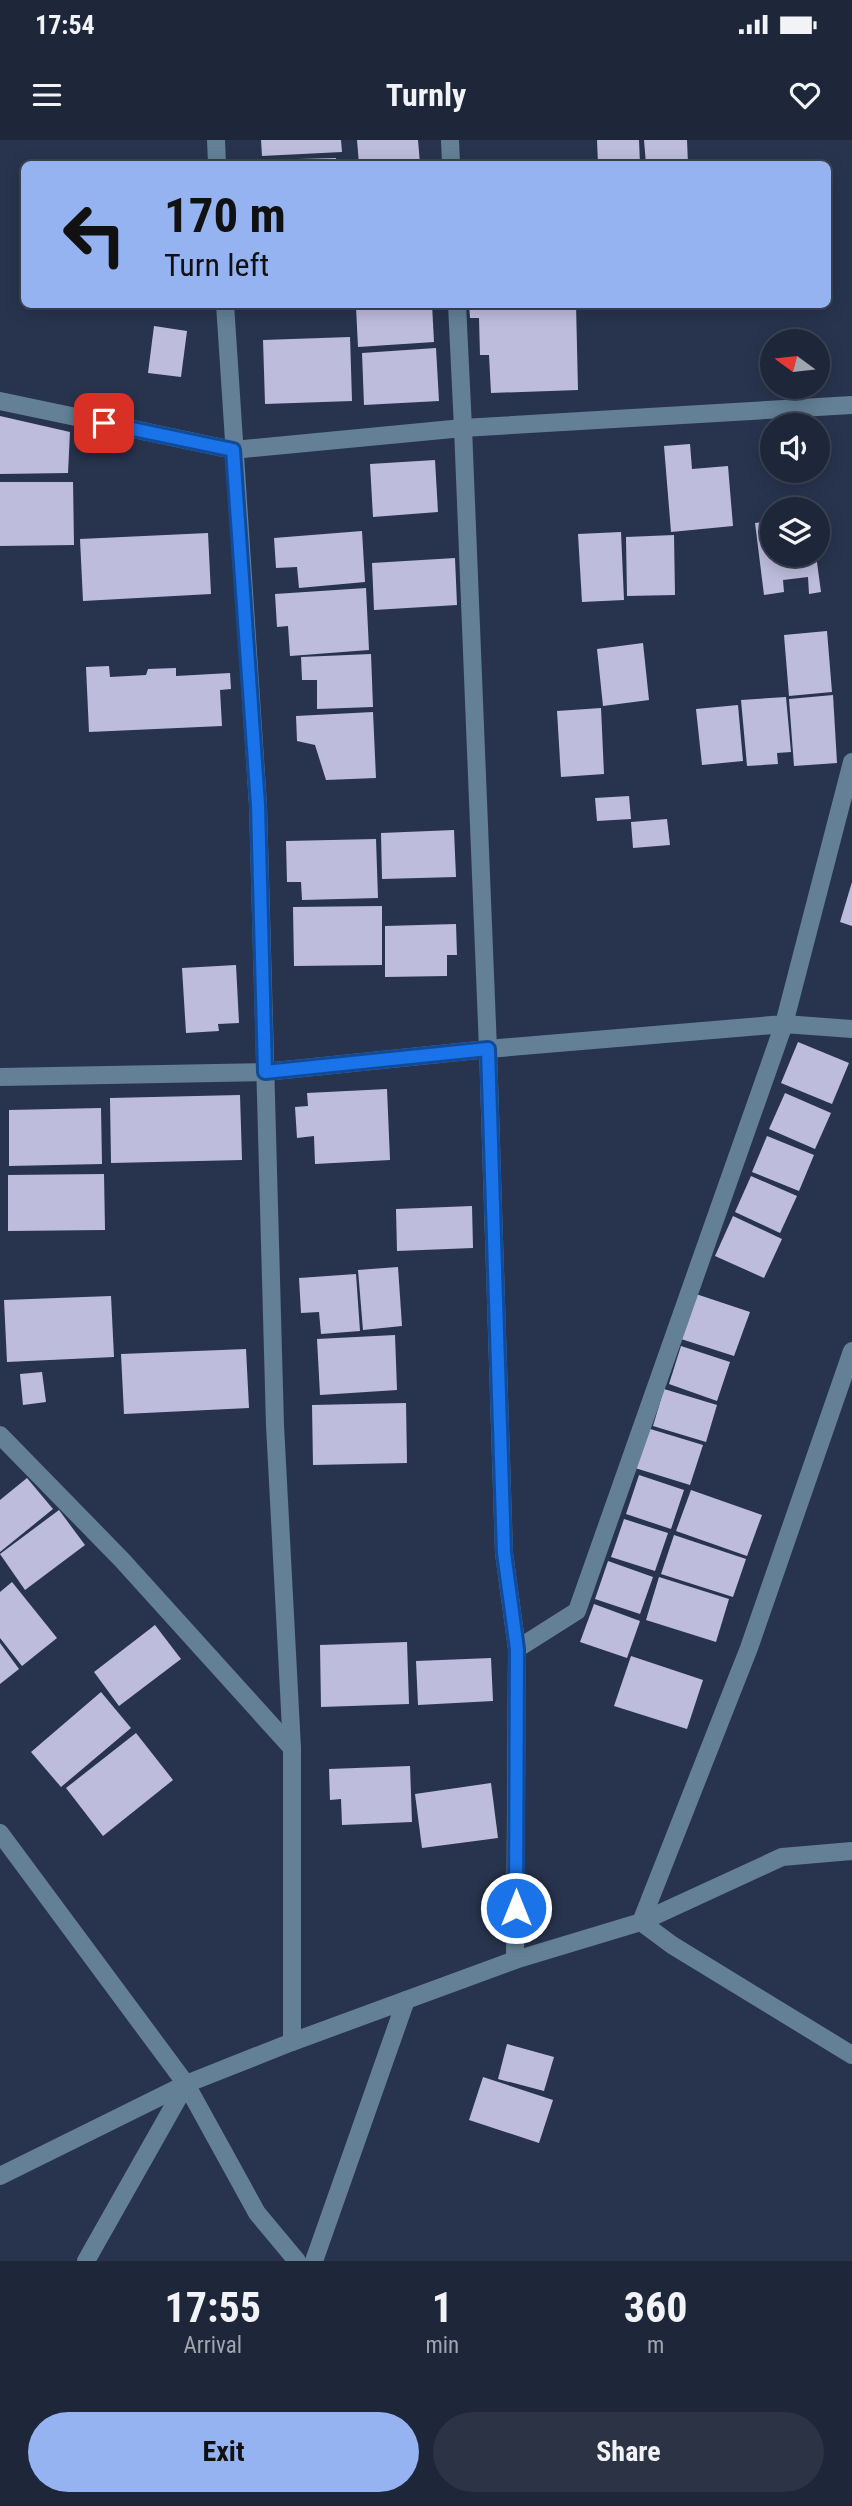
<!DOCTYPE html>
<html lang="en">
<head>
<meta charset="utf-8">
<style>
	:root { --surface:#1e273a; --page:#2b3345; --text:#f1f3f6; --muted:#a1a5af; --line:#3c4454; --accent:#95b2f1 }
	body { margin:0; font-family:"Roboto Condensed",sans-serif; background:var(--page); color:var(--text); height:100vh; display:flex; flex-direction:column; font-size:26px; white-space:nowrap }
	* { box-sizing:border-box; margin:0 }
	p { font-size:23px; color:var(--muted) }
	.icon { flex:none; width:38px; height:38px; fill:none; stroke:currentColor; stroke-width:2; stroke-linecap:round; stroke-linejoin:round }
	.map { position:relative; height:2121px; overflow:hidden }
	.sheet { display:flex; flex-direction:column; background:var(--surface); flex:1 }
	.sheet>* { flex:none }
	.banner { position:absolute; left:21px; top:21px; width:810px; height:147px; border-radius:10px; box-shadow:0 4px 18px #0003,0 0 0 2px var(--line); background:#95b2f1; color:#111; overflow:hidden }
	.needle { width:46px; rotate:285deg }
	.fabs { position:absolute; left:760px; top:189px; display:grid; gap:14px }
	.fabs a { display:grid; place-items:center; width:70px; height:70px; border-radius:50%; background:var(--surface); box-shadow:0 4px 18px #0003,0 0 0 2px var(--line); font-size:35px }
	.pin { position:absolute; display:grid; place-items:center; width:60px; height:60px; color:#fff; margin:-30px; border-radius:14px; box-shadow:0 4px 10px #0006 }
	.me { position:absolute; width:77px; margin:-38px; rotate:0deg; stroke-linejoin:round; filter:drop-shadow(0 0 5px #0008) }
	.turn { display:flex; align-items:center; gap:24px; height:147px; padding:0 28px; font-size:32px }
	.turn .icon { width:91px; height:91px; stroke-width:2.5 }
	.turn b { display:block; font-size:49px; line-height:60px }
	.eta { display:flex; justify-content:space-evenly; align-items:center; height:119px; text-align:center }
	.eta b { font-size:42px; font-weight:700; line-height:49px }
	.cta { display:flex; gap:14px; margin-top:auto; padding:14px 28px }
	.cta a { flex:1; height:80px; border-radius:42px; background:var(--accent); color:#111; font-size:28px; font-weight:700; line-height:80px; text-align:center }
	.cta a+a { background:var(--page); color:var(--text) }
	.status { display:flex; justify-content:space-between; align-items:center; height:49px; padding:0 35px; background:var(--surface); direction:ltr }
	.status svg { height:19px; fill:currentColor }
	header { display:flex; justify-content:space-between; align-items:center; height:91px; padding:0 28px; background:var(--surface); font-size:32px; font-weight:700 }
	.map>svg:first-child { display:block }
</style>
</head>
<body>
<div class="status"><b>17:54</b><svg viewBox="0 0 49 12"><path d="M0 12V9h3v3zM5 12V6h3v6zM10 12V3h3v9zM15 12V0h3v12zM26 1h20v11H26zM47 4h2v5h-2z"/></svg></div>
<header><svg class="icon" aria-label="menu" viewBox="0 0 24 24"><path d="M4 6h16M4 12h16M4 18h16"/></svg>Turnly<svg class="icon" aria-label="heart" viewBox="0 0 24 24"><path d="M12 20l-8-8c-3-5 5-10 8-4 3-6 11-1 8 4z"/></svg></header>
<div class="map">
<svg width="852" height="2121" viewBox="0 0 852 2121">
	<rect width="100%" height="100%" fill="#28344e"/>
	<g fill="#bebcdc">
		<polygon points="261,0 341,0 342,12 262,16"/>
		<polygon points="357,0 418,0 420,24 359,24"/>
		<polygon points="597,0 639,0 640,24 598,24"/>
		<polygon points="644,0 687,0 688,24 646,24"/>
		<polygon points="336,18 336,24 260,24 260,20"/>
		<polygon points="385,164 432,164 434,202 358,207 356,167"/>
		<polygon points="469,164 576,164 578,250 491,253 489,215 480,215 479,178 470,178"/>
		<polygon points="154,186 187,191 181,237 148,233"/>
		<polygon points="350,197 352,261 265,264 263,200"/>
		<polygon points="436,208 439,261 364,265 362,213"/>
		<polygon points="0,276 70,292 68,333 0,334"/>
		<polygon points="690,304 692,329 728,326 733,386 671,392 664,306"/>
		<polygon points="435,320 438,372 373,377 370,324"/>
		<polygon points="0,342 73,342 74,405 0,406"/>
		<polygon points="772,381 772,415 816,415 821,452 809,454 808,437 783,440 784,452 764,455 755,383"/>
		<polygon points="362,391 365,442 299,448 297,427 276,428 274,398"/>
		<polygon points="621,392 624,460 582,462 578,394"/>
		<polygon points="208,393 211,454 83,461 80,399"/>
		<polygon points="674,395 675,455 627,456 626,397"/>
		<polygon points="455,418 457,465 374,470 372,423"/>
		<polygon points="366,448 369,510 290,516 288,486 277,487 275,454"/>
		<polygon points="827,491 832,552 789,556 784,495"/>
		<polygon points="643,503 649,560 603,566 597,509"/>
		<polygon points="371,514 373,567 317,569 317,540 302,540 301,517"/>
		<polygon points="109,526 110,537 146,535 148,529 176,528 176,536 230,533 231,549 220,550 222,586 89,592 86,527"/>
		<polygon points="833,555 837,623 794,626 789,559"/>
		<polygon points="786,557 791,612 777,613 778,624 747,626 741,560"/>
		<polygon points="738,565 743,621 702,625 696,569"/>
		<polygon points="601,568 604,634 561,637 557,571"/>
		<polygon points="373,572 376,638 326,640 315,605 297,601 296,576"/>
		<polygon points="629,656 631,679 597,681 595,658"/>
		<polygon points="667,679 670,705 633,708 631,682"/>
		<polygon points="454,690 456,737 382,739 381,693"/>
		<polygon points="376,699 378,758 302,760 301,742 287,742 286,701"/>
		<polygon points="852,742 852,786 840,782"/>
		<polygon points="382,766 382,825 294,826 293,767"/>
		<polygon points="456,784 457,815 447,815 447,836 385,837 385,786"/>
		<polygon points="236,825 239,883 218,884 219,891 186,893 182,828"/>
		<polygon points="798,902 849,923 832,964 781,943"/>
		<polygon points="387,949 390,1020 315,1024 314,996 297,998 295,967 308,966 307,953"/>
		<polygon points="785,953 831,973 815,1009 769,989"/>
		<polygon points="240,955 242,1020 111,1023 110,958"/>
		<polygon points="101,968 102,1024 9,1026 9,970"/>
		<polygon points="767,996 814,1015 799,1051 752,1032"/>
		<polygon points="104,1034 105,1090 8,1091 8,1035"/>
		<polygon points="751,1036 797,1056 780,1093 735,1072"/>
		<polygon points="472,1066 473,1108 397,1111 396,1069"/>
		<polygon points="733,1076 782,1099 764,1138 715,1116"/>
		<polygon points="398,1127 402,1186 363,1190 358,1130"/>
		<polygon points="356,1134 360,1191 321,1194 319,1172 301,1173 299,1138"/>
		<polygon points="696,1154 750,1172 734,1216 681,1199"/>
		<polygon points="111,1156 114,1217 7,1222 4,1160"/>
		<polygon points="395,1195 397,1250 320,1255 317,1199"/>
		<polygon points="681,1206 730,1222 717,1261 669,1244"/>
		<polygon points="246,1209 249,1268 124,1274 121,1214"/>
		<polygon points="42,1232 46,1262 23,1265 20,1234"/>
		<polygon points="664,1249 717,1265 706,1302 653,1286"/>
		<polygon points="406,1263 407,1323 313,1325 312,1265"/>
		<polygon points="647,1288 703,1305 690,1345 635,1328"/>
		<polygon points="639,1335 684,1350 671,1389 626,1374"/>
		<polygon points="27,1338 53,1369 0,1412 0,1360"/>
		<polygon points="691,1350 762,1375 747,1416 676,1391"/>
		<polygon points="59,1370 85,1405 25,1450 0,1414"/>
		<polygon points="624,1379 668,1393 655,1431 611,1417"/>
		<polygon points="674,1395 746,1419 733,1457 661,1434"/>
		<polygon points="608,1421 653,1437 640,1474 595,1459"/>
		<polygon points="659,1437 729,1459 716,1502 646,1480"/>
		<polygon points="12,1442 57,1498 22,1526 0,1498 0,1452"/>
		<polygon points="594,1464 640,1481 627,1518 580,1502"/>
		<polygon points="155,1485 181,1519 119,1566 94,1532"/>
		<polygon points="407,1502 409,1564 321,1567 320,1505"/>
		<polygon points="0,1503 19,1529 0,1544"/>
		<polygon points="631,1516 703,1540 687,1589 614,1566"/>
		<polygon points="491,1518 493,1561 418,1565 416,1521"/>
		<polygon points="101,1552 131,1588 61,1647 31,1612"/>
		<polygon points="136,1593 173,1640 103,1696 66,1648"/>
		<polygon points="410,1626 412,1682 342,1685 341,1659 330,1660 329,1629"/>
		<polygon points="491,1643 498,1698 422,1708 415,1654"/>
		<polygon points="507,1904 554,1917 544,1951 498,1939"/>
		<polygon points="483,1937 553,1960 539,2003 469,1980"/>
	</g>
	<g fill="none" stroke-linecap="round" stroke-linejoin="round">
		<g stroke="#638096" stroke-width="18">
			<polyline points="216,0 217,24"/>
			<polyline points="450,0 451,24"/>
			<polyline points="225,164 258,665 275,1285 292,1608 292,1902"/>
			<polyline points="457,164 463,288 852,265"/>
			<polyline points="0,261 233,310 463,288 488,909 504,1413 517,1509 515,1820 292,1902 186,1944 0,1693"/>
			<polyline points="0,937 265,932 488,909 784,884 852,622"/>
			<polyline points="0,1295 122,1420 292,1608"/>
			<polyline points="517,1509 577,1471 784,884 852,889"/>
			<polyline points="852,1711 782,1717 641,1782 672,1805 852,1915"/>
			<polyline points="515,1820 641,1782 749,1508 852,1211"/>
			<polyline points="186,1944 257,2073 297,2121"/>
			<polyline points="0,2036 186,1944"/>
			<polyline points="86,2121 186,1944"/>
			<polyline points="314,2121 406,1860"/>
		</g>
	</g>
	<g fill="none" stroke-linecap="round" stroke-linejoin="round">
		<defs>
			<polyline id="route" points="104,283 233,310 258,665 265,932 488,909 504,1413 517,1509 516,1768"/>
		</defs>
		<use href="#route" stroke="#114b97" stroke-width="18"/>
		<use href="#route" stroke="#1a73e8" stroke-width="12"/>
	</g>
</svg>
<div class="fabs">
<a><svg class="needle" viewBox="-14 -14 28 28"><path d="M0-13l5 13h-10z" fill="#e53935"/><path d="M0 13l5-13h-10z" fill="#a1a5af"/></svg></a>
<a><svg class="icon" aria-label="sound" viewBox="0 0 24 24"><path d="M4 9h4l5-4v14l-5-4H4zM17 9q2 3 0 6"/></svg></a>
<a><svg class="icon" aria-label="layers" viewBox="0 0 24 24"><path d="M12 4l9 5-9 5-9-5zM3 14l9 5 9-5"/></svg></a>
</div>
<div class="pin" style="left:104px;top:283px;background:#d93025"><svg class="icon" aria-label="arrive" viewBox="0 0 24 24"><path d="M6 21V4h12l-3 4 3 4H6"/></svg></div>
<svg class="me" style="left:516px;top:1768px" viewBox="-20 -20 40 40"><circle r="17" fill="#1a73e8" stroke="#fff" stroke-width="3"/><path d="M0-11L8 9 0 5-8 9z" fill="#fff"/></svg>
<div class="banner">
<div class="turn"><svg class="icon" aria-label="left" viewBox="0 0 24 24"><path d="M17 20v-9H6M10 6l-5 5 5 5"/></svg><div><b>170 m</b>Turn left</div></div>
</div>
</div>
<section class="sheet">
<div class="eta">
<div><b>17:55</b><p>Arrival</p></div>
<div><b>1</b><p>min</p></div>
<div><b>360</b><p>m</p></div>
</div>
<div class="cta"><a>Exit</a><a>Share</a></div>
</section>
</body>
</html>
